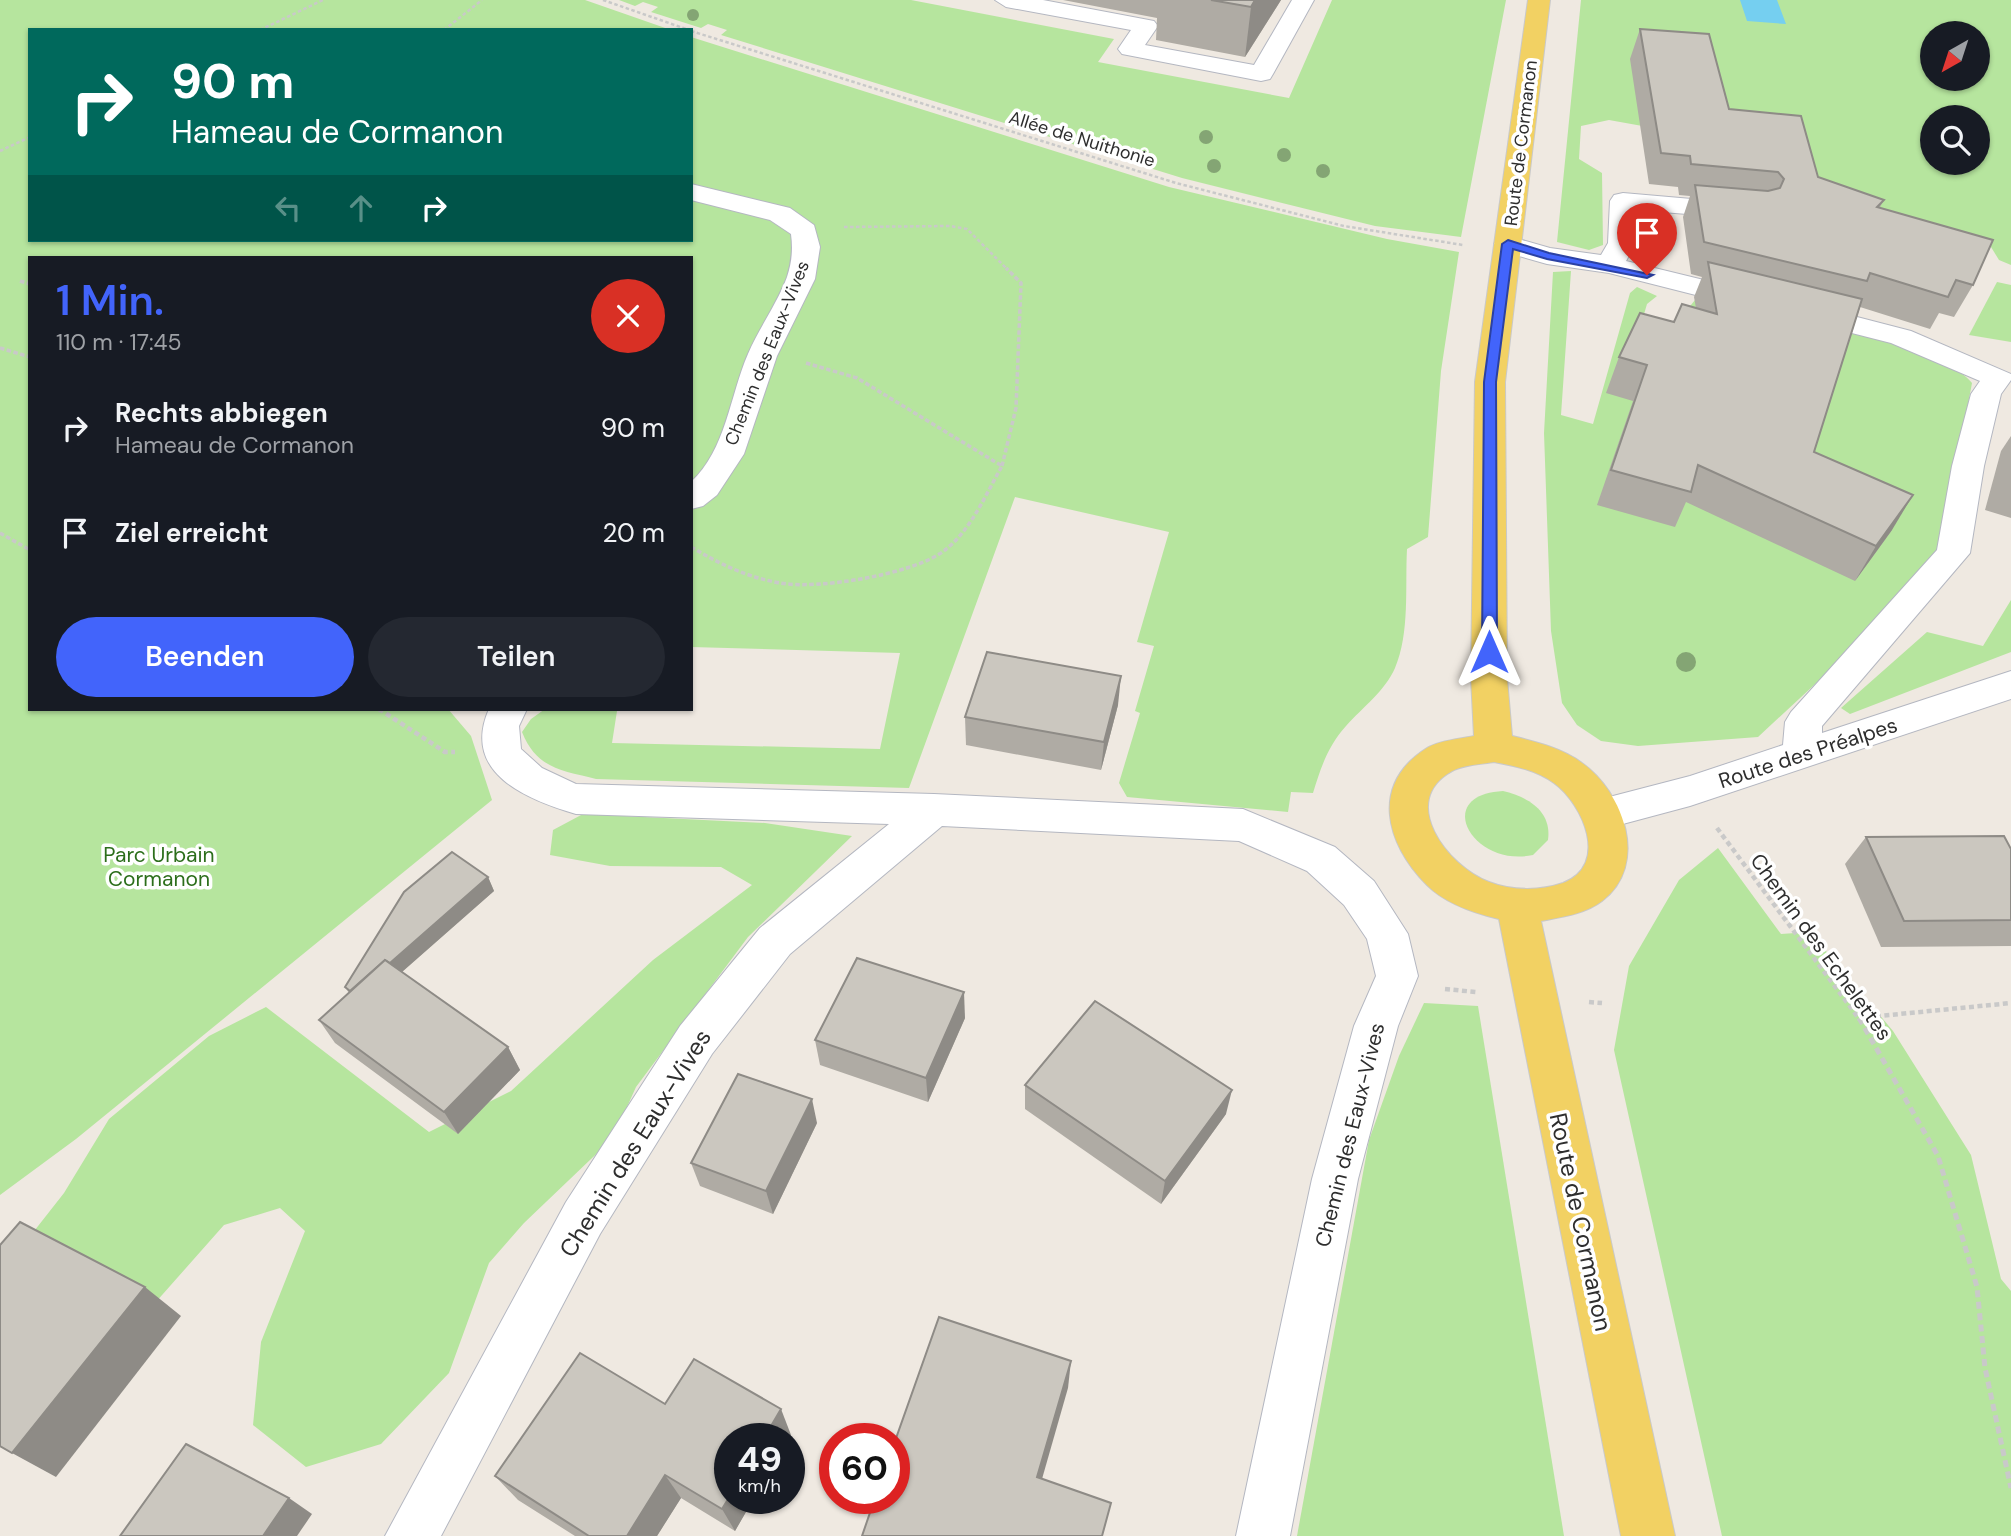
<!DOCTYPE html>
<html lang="de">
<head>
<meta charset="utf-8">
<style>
	:root { --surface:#171b24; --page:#242831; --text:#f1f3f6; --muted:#9ea1a6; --accent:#4264fb }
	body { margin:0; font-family:"DM Sans",sans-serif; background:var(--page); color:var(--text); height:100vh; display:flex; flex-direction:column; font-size:26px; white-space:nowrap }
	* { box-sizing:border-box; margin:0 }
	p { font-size:23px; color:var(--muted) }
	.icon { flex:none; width:38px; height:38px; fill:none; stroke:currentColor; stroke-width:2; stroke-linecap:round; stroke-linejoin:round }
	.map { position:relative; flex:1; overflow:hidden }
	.panel { position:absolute; left:28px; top:256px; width:665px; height:455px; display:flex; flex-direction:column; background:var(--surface); border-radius:0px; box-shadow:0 2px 5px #0004 }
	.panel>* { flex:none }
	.top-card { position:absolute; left:28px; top:28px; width:665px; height:214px; border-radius:0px; box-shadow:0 2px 5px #0004; background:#00695c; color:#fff; overflow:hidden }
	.needle { width:46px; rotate:219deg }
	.tools { position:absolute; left:1920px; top:21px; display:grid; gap:14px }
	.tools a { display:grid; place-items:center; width:70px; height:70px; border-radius:50%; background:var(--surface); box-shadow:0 2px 5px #0004; font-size:35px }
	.speed { position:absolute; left:714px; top:1423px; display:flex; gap:14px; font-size:35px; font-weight:700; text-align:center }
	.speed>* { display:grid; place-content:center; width:91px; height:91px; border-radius:50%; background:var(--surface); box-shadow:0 2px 5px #0004; line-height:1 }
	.speed small { font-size:18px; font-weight:400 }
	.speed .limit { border:10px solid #d22; background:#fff; color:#111 }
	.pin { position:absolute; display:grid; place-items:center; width:60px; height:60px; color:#fff; margin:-72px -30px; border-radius:50% 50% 50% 0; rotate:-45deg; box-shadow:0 0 7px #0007 }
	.pin .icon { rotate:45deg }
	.me { position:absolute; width:77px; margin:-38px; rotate:0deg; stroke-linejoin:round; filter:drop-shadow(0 0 5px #0008) }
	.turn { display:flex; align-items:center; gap:24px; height:147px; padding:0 28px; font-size:32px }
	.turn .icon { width:91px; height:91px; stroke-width:2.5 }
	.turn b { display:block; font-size:49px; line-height:60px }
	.lanes { display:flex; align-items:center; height:66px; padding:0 28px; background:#0003; justify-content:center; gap:35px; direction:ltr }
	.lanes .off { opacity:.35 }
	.round { display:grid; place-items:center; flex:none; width:74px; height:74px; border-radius:37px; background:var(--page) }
	.head { display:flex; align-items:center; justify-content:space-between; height:119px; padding:0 28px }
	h1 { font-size:42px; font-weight:600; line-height:52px; color:var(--accent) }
	.primary-button { display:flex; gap:14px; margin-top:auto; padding:14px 28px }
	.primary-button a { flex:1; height:80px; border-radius:42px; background:var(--accent); color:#fff; font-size:28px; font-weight:600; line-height:80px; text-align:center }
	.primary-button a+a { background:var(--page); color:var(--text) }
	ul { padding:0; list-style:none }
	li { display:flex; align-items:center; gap:21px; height:105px; padding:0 28px }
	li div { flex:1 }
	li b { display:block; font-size:26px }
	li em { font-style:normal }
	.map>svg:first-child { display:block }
</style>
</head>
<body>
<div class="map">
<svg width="2011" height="1536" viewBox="0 0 2011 1536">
	<rect width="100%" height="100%" fill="#efe9e1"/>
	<g fill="#b6e59e" fill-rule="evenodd">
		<path d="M0,0H585L671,30H30V240H691V37L1169,187L1387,239L1459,252L1441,371L1428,537L1407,549C1405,587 1410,633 1395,668C1385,691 1363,707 1346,726C1328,746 1321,767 1313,793L1291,792L1288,812L1127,797L1119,783L1140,713L1135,711L1154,646L1137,642L1169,532L1015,497L909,788L596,779C561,770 537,769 522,732L531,719L545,709H613L617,711L612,743L880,749L900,653L691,647V257H30V709H448L471,736L492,800L76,1139L0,1195Z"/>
		<polygon points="619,0 911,0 1114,39 1098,62 1289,98 1332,0 1506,0 1461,237 1375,226 1182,178 721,35 727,30 708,24 701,28 651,12 658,7 643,2 635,6"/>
		<path d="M1581,0H2011V265L1999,260L1991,247L1885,211L1877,243L1782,151L1609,120L1581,126L1579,159L1602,173L1603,245L1589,250L1557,242ZM1932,33H1978V79H1932ZM1932,117H1978V163H1932Z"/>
		<path d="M1571,271L1561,415L1593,424L1630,293L1637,287L1657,296L1647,304L1635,345L1669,356L1682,316L1695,300L1716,298C1766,311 1946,346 1972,383L1942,544L1897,608L1758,737L1638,746L1601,741L1577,725L1562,703L1551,631L1544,433L1553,272Z"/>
		<polygon points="1997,282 2011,285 2011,342 1969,335"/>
		<polygon points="2011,600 2011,652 1850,714 1841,708 1927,632 1983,646"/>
		<path d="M1503,791C1528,797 1552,811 1548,840L1533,855C1473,868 1431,795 1503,791Z"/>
		<polygon points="583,814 765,823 852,836 748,937 636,1087 613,1138 524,1223 489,1263 449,1373 381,1444 306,1467 253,1425 261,1342 305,1231 280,1208 224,1225 155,1303 31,1235 64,1193 109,1119 209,1036 266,1007 429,1132 511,1091 653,960 752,885 721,867 610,866 550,855 553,830"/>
		<polygon points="1718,848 1781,934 1810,932 1893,1031 1971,1155 2001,1279 2011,1291 2011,1536 1722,1536 1614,1050 1629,966 1679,880"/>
		<polygon points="1424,1003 1478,1006 1564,1536 1297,1536 1369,1140 1399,1056"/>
	</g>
	<polygon fill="#75cff0" points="1740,0 1777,0 1786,24 1747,21"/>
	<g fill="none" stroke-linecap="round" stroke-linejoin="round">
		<defs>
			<g id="minor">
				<polygon points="995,0 1043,0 1154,21 1158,26 1145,45 1254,65 1292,0 1314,0 1273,74 1270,79 1261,81 1122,54 1118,49 1131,30 1006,7"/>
				<path d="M691,184L790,208L814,225L820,247L815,279L777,356L744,454L717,495L703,506L691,509V482C726,450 730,395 748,354C759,328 777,304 787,277C792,262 793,249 791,234L770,220L691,200Z"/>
				<polygon points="1623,193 1749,204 1753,210 1749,216 1739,218 1636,210 1636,243 1626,261 1757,293 1761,299 1757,305 1747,308 1609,273 1547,264 1498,250 1494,244 1498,238 1508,236 1550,248 1601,255 1608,243 1610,201 1614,195"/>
				<polygon points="1803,303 1911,331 2011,374 2011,380 2001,394 1984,466 1970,553 1822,726 1822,733 2011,671 2011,699 1690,806 1604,829 1590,824 1584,813 1590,802 1690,776 1783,745 1785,722 1791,712 1937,550 1952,466 1971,394 1980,381 1891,343 1793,318 1788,312 1793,306"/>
				<path d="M489,709H527L519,726L521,749L542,768L576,784L934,794L1243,809L1335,847L1374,881L1408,934L1418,976L1398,1026L1358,1179L1290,1536H1236L1312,1179L1354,1026L1376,976L1367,939L1344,905L1307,871L1239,841L942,826L790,954L712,1054L600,1234L441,1536H385L566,1202L680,1026L760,928L889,824L576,814C526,799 461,773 489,709Z"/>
			</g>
			<path id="major" d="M1528,0H1550L1505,382L1507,678L1512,736C1536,742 1562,748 1582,763C1623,792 1650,864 1602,901C1585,914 1562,917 1541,921L1675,1536H1621L1499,919C1474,913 1446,904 1427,885C1385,843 1370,784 1427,748C1440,740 1460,739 1474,736L1471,678L1475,382ZM1494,762C1515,766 1536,770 1554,783C1583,804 1610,865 1563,883C1540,891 1512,891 1489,882C1448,867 1397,801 1452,771C1463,765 1482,764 1494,762Z"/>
		</defs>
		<use href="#minor" stroke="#b4b7c1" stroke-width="2"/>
		<use href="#major" stroke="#c9c9c9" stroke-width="2"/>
		<g stroke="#c9c9c9" stroke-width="2.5" stroke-dasharray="3.5 2.5" stroke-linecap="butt">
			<polyline points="603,0 689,30"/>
			<polyline points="260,30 323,0"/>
			<polyline points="444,30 482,0"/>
			<polyline points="691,31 1176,183 1344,226 1463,245"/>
			<polyline points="0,151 30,137"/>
			<polyline points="844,227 950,226 967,229 1008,270"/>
		</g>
		<g stroke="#c9c9c9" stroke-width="3.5" stroke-dasharray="4.5 2.5" stroke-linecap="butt">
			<polyline points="20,281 30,284"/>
			<polyline points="0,348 30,357"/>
			<polyline points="1002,466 1016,408 1021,283 1006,268"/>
			<polyline points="0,533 30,550"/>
			<path d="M691,547C720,564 746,577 780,583C817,590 916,574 945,550C971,530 986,494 1002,466L857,378L806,363"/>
		</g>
		<g stroke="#c9c9c9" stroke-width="4.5" stroke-dasharray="5 3.5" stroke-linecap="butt">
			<polyline points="379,709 445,752 455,752"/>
			<polyline points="1717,828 1860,1020"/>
			<polyline points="1445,989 1476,992"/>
			<polyline points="1589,1002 1602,1003"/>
			<polyline points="1859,1018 2011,1003"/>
		</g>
		<polyline stroke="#c9c9c9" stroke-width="5" stroke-dasharray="7 4.5" stroke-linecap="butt" points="1859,1018 1938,1156 1977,1287 1985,1368 2011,1488"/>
		<use href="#minor" fill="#fff" fill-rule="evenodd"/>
		<use href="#major" fill="#f2d163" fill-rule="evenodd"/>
	</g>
	<g fill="#84a574">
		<circle cx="693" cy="15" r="6"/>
		<circle cx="1206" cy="137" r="7"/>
		<circle cx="1284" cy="155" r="7"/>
		<circle cx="1214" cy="166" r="7"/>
		<circle cx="1323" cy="171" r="7"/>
		<circle cx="1686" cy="662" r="10"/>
	</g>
	<g fill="#afaba4">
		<polygon points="1063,0 1281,0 1245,57 1156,40 1157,18"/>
		<polygon points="1640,29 1729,109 1818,177 1884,200 1880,207 1973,285 1954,317 1939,313 1930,329 1860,307 1814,452 1892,530 1855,581 1686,502 1675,527 1597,505 1633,401 1606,393 1619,357 1696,308 1694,297 1702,277 1691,274 1683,217 1690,196 1679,195 1678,187 1649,184 1630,59"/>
		<polygon points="2011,436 2011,518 1985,510 2001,451"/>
		<polygon points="1118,705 1101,770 966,745 965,717"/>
		<polygon points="1866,837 2011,849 2011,946 1881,947 1845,864"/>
		<polygon points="488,877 494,891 402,972 508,1047 520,1070 458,1134 335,1043 319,1020 349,993 345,987"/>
		<polygon points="965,1018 928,1102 820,1065 815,1040"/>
		<polygon points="1025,1085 1226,1114 1161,1204 1025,1109"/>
		<polygon points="817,1123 773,1214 700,1186 691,1163"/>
		<polygon points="665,1404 791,1435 730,1498 754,1498 735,1531 681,1498 657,1536 575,1536 518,1500 495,1476"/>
	</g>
	<g fill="#8e8b86">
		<polygon points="1255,0 1281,0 1245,57 1251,7"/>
		<polygon points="1913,495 1892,530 1855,581 1876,546"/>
		<polygon points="1121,676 1118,705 1101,770 1104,742"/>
		<polygon points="488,877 494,891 362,1007 354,994"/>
		<polygon points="964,992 965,1018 928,1102 926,1078"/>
		<polygon points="508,1047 520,1070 458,1134 444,1112"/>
		<polygon points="1232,1090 1226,1114 1161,1204 1165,1181"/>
		<polygon points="812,1099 817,1123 773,1214 766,1191"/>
		<polygon points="145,1287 181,1316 56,1477 12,1453"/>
		<polygon points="1071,1361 1068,1388 1036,1500 1037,1477"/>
		<polygon points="781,1409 791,1435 789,1438 764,1438"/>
		<polygon points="665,1475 681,1498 657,1536 627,1536"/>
		<polygon points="730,1496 730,1498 754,1498 735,1531 722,1509"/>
		<polygon points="289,1498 312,1514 297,1536 263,1536"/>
	</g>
	<g fill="#cbc7bf" stroke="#8e8b86" stroke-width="2">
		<polygon points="1211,0 1255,0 1251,7"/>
		<polygon points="1640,29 1709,34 1729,109 1801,116 1818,177 1884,200 1877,207 1993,240 1973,285 1956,280 1948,297 1870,273 1867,281 1704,242 1695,185 1768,191 1780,188 1784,179 1778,172 1691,164 1690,156 1661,153"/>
		<polygon points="1708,262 1862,299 1814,452 1913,495 1876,546 1698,465 1691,492 1611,470 1647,365 1619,357 1640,313 1674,322 1682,304 1717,314"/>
		<polygon points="987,652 1121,676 1104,742 965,717"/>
		<polygon points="2004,836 2011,849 2011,920 1904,921 1866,837"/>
		<polygon points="452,852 488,877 390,963 385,960 350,991 345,987 404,892"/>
		<polygon points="857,958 964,992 926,1078 815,1040"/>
		<polygon points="385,960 508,1047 444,1112 319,1020"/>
		<polygon points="1095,1001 1232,1090 1165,1181 1025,1085"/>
		<polygon points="738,1074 812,1099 766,1191 691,1163"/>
		<polygon points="20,1222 145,1287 12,1453 0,1446 0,1245"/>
		<polygon points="939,1317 1071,1361 1037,1477 1111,1503 1102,1536 862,1536 875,1498 894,1498 894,1444"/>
		<polygon points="580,1353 665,1404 694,1359 781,1409 764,1438 730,1438 730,1496 722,1509 665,1475 627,1536 589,1536 495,1476"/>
		<polygon points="186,1444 289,1498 263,1536 120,1536"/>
	</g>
	<polygon fill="#4264fb" stroke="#2b41a3" stroke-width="2" points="1508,240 1549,253 1653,275 1647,278 1547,259 1513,249 1496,382 1497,652 1489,658 1482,652 1484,382 1502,244"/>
	<g text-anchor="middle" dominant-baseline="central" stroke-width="7" stroke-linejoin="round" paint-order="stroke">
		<g font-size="18" fill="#2e2e2e" stroke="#fff">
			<text transform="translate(1082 139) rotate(17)">Allée de Nuithonie</text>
			<text transform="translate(1521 143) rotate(-83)">Route de Cormanon</text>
			<text transform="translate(767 353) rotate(-68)">Chemin des Eaux-Vives</text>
		</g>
		<g font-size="21" fill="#2e2e2e" stroke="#fff">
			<text transform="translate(1808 753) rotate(-18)">Route des Préalpes</text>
			<text transform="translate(1821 947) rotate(54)">Chemin des Echelettes</text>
			<text transform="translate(1350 1135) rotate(-76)">Chemin des Eaux-Vives</text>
		</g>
		<g font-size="21" fill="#2c6e1b" stroke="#fff">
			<text x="159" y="855">Parc Urbain<tspan x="159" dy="24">Cormanon</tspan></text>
		</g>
		<g font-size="24" fill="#2e2e2e" stroke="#fff">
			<text transform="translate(635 1143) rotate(-58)">Chemin des Eaux-Vives</text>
			<text transform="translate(1581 1222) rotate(78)">Route de Cormanon</text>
		</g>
	</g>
</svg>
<div class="tools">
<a><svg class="needle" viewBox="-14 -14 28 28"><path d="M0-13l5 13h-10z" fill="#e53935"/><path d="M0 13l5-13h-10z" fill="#9ea1a6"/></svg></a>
<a><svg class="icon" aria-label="search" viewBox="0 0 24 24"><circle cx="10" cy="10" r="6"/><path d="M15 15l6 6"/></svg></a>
</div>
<div class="speed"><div>49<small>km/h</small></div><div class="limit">60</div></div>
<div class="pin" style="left:1647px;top:275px;background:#d93025"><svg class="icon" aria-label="arrive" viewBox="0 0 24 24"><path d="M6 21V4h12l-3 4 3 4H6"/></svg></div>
<svg class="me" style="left:1489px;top:652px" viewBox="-20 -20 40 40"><path d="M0-17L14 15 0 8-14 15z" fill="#4264fb" stroke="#fff" stroke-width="4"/></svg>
<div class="top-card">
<div class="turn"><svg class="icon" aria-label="right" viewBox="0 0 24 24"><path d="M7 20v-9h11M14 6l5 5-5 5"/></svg><div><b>90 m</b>Hameau de Cormanon</div></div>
<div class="lanes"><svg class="icon off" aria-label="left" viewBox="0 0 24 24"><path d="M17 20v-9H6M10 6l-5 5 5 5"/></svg><svg class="icon off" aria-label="ahead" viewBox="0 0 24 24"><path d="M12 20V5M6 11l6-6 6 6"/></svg><svg class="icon" aria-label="right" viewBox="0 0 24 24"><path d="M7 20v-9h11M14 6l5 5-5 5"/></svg></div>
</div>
<section class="panel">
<div class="head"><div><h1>1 Min.</h1><p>110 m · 17:45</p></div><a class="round" style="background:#d93025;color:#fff"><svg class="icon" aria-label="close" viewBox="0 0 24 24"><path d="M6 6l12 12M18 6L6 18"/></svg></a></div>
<ul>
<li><svg class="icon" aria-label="right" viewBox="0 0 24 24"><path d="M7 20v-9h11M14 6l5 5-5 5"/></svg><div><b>Rechts abbiegen</b><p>Hameau de Cormanon</p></div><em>90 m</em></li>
<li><svg class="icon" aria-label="arrive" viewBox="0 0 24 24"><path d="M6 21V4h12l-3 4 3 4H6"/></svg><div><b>Ziel erreicht</b></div><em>20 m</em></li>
</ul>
<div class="primary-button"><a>Beenden</a><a>Teilen</a></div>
</section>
</div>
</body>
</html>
